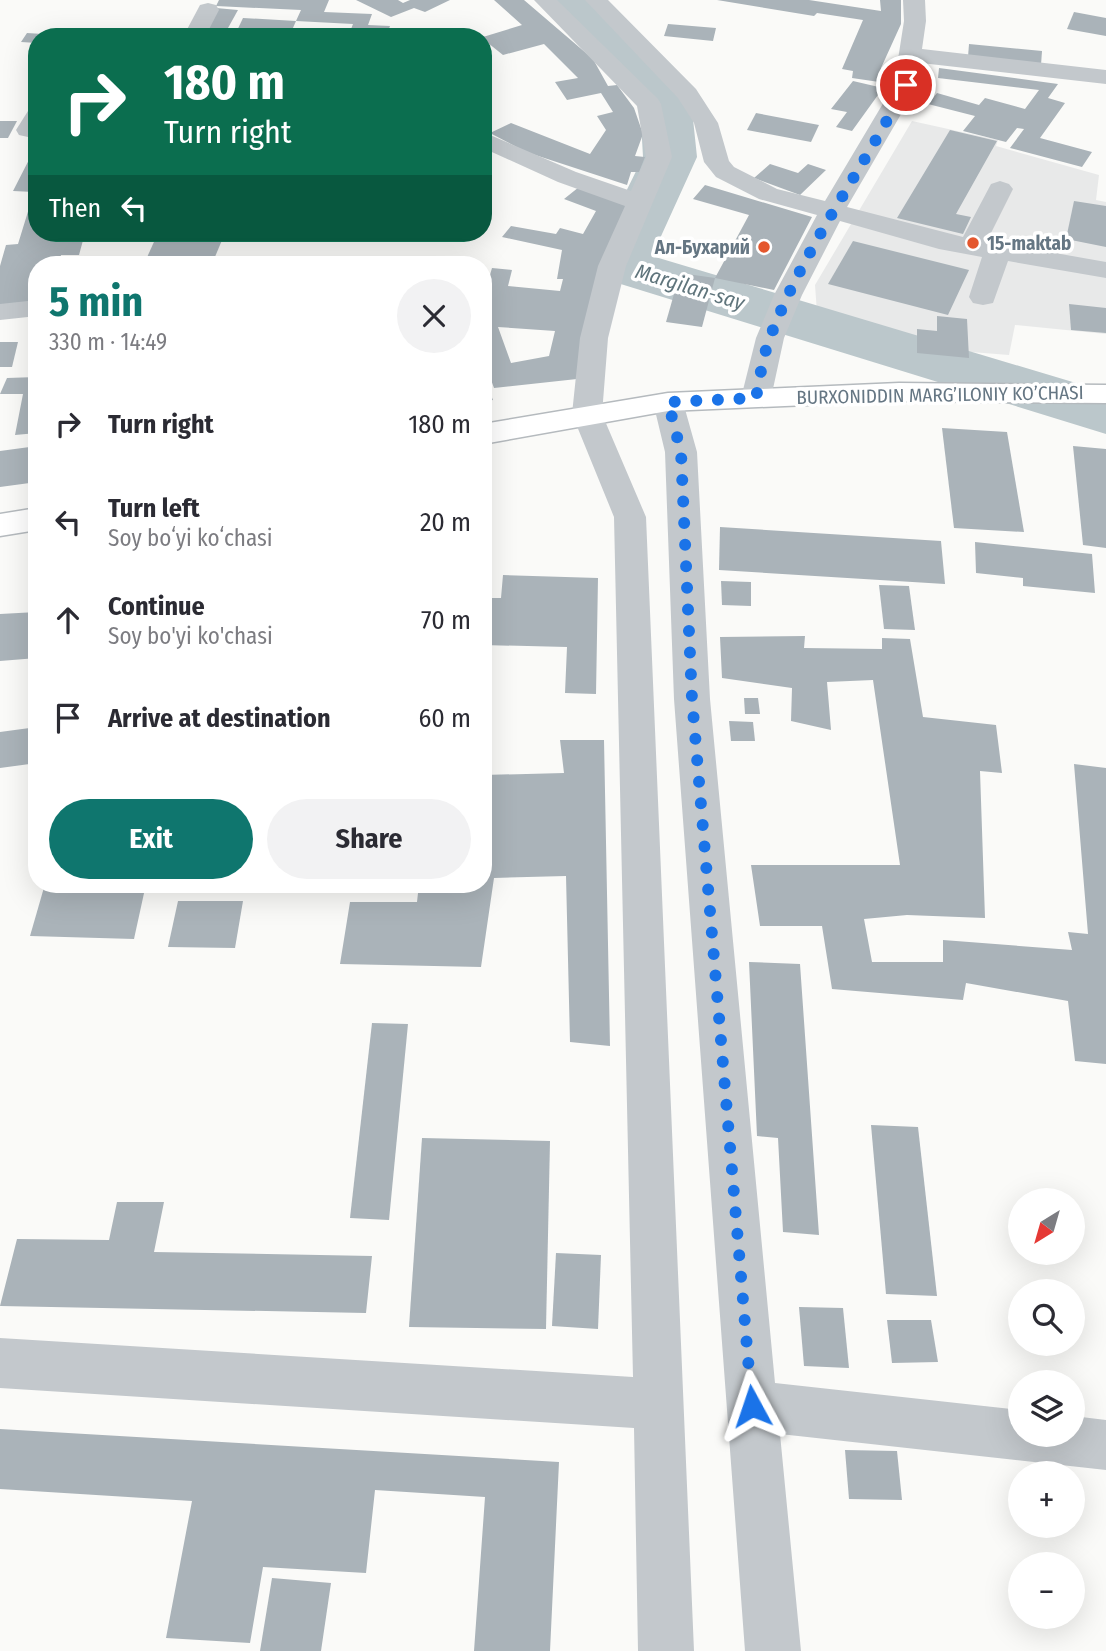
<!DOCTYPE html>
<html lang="en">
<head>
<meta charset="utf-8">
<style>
	:root { --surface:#fff; --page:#f2f2f3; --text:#2b2b33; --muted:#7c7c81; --accent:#0f766e }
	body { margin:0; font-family:"Fira Sans Condensed",sans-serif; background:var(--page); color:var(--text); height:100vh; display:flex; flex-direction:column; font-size:26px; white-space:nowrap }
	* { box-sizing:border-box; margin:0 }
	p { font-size:23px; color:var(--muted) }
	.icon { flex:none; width:38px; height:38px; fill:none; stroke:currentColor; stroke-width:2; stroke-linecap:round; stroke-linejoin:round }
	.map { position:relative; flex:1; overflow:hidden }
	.details { position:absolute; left:28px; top:256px; width:464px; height:637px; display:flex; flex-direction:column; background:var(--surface); border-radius:28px; box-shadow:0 7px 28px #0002 }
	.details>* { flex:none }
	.guide { position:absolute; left:28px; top:28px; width:464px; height:214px; border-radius:28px; box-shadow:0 7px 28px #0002; background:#0b6e4f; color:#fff; overflow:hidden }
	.needle { width:46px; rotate:217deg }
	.controls { position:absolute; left:1008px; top:1188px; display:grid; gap:14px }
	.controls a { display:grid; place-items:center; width:77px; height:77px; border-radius:50%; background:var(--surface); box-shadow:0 7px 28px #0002; font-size:35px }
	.pin { position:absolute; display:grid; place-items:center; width:60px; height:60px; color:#fff; margin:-30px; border:4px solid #fff; border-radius:50%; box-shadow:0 2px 7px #0007 }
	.me { position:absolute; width:77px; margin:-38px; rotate:355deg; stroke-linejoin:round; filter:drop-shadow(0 0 5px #0008) }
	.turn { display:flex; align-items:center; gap:24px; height:147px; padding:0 21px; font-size:32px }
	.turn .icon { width:91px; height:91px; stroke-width:2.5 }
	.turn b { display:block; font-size:49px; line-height:60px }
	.then { display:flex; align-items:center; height:66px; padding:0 21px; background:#0003; gap:14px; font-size:26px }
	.round { display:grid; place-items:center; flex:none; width:74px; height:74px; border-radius:37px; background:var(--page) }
	.summary { display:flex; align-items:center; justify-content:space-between; height:119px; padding:0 21px }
	h1 { font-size:42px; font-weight:700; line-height:52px; color:var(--accent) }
	.action { display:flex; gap:14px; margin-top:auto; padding:14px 21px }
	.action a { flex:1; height:80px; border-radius:42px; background:var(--accent); color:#fff; font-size:28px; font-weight:700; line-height:80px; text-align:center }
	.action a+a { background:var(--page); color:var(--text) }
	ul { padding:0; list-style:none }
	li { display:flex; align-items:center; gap:21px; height:98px; padding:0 21px }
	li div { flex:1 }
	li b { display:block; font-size:26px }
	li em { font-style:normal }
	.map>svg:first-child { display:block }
</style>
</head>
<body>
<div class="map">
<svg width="1106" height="1651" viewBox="0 0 1106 1651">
	<rect width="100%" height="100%" fill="#fafaf8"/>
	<polygon fill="#e8e9e9" points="912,121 998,140 996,146 1099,175 1096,200 1106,202 1106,334 1015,325 1009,355 819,340 815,285"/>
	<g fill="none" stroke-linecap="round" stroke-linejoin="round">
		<polygon fill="#bbc7cb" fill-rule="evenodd" points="541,0 591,0 683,89 691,100 697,157 652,256 1106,392 1106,434 598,277 590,265 643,157 640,103"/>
	</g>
	<g fill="#aab3b9" fill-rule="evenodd">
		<polygon points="219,0 329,0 324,12 372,14 368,25 390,26 386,37 348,37 353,24 296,21 301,10 216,6"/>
		<polygon points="356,0 398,0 403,3 410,0 450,0 425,12 414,8 391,17"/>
		<polygon points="494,0 524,0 593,59 608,86 617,85 634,108 643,134 635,156 645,157 639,172 631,172 627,185 526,152 490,133 511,123 590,154 606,130 597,116 613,112 601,93 567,100 555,82 578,78 544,44 503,55 483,39 483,37 522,25"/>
		<polygon points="717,0 809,0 881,11 880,0 901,0 901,24 881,68 893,70 886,83 852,78 853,71 842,69 863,20 817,13 814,16"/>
		<polygon points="216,8 238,10 223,37 199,37"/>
		<polygon points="1074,12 1106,18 1106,36 1067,29"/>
		<polygon points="243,18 296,21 289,37 234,37"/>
		<polygon points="668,24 716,28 713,41 664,36"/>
		<polygon points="27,33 59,35 59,37 37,37 37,43 21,42"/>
		<polygon points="969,44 1042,51 1041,65 968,57"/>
		<polygon points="939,68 1058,84 1048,98 1065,103 1040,138 1092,152 1082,167 1010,148 1024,129 1017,128 1006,142 963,131 975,116 928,104 937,93 979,105 985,98 1025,109 1039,90 938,78"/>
		<polygon points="853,81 883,88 852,131 836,127 847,112 831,109"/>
		<polygon points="756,113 819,125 811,142 747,130"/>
		<polygon points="0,121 17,121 8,138 0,138"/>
		<polygon points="950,130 997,141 956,214 971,217 963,234 897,218"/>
		<polygon points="34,150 37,150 37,233 85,233 79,255 61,255 59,264 37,264 37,300 30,300 28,306 0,307 0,266 6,245 18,244 34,192 13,191"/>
		<polygon points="770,164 798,173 808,164 826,170 800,195 754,178"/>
		<polygon points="705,185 812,217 774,290 715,278 749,215 693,199"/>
		<path d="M579,187L630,207L577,379L494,388L486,366H483V298L492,268L512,270L508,286L560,291L563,279H557L562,250L502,237L511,226L556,234L560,228L583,234L596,211L564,199ZM498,327L555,331L549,356L511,363Z"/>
		<polygon points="1074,201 1106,206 1106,247 1066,239"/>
		<polygon points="158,233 225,233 212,264 144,264"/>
		<polygon points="853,241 969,270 948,315 828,284"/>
		<polygon points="680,273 715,278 702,327 666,322"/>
		<polygon points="1069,304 1106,308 1106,333 1071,330"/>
		<polygon points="937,316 967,319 969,358 917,353 917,329 937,331"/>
		<polygon points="0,342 18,342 12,367 0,367"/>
		<polygon points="483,376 493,400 483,402"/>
		<polygon points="37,377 37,433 15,435 23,394 0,394 7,378"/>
		<polygon points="942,428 1007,432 1024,532 954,528"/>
		<polygon points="37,446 37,482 0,487 0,451"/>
		<polygon points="1073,446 1106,449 1106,548 1083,545"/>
		<polygon points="720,527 941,541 945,584 719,570"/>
		<polygon points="975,542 1092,554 1095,593 1023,586 1023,578 976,573"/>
		<polygon points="503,575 598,578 596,694 565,693 567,647 483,645 483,598 501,598"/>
		<polygon points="721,581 751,582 751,606 722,605"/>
		<polygon points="879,585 909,586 915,630 884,629"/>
		<polygon points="37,612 37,658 0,661 0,614"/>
		<polygon points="805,636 804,648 882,649 882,638 910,639 923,717 996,725 1002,773 980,771 985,918 907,915 864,919 872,962 943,962 943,940 1072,950 1068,932 1088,934 1074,764 1106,768 1106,1064 1075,1061 1068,1001 966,983 963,1000 832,989 822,926 760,926 751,865 900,865 873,680 827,682 831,730 791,721 792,688 722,678 720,637"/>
		<polygon points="744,698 758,698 760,714 745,714"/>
		<polygon points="729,721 753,722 755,741 731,741"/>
		<polygon points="37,727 37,763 0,768 0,732"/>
		<polygon points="560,740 604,740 610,1046 570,1042 566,876 494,878 481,967 340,964 350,902 417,902 419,884 483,884 483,775 564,773"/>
		<polygon points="45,884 146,884 134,939 30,936"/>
		<polygon points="178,901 243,901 235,948 168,947"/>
		<polygon points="749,962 800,964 819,1235 783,1232 778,1138 757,1136"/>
		<polygon points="372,1023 408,1024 389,1220 350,1218"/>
		<polygon points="871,1125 918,1127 937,1296 886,1294"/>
		<polygon points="422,1138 550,1141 546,1329 409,1327"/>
		<polygon points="117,1202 164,1202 154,1252 372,1256 366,1313 0,1306 17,1239 109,1240"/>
		<polygon points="556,1253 601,1255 598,1329 552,1326"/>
		<polygon points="799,1307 843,1308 849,1368 804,1366"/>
		<polygon points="887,1320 931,1320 938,1362 892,1363"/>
		<polygon points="0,1429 559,1462 550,1651 474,1651 485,1497 375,1490 366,1573 263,1567 250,1643 166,1638 192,1501 0,1489"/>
		<polygon points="845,1450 897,1451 902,1500 849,1499"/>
		<polygon points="272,1578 331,1583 321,1651 260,1651"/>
	</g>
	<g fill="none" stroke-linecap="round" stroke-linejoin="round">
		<defs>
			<g id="major">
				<polygon points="899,383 1106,385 1106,403 899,401 668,411 483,444 483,424 668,393"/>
				<polygon points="37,508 37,530 0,536 0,514"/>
			</g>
		</defs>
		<use href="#major" stroke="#b5babe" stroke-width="3"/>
		<g fill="#c3c8cc" fill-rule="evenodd">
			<polygon points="534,0 557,0 658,99 661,104 672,157 626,266 608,338 602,414 646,517 694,1651 638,1651 634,1428 0,1388 0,1338 633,1377 614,517 572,414 580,338 598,266 625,206 558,182 483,148 483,132 576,172 631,191 646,157 637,106"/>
			<polygon points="585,0 608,0 696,89 718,123 729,161 734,167 777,189 825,201 894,85 904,21 903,0 925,0 926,21 922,49 1106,70 1106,84 921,63 918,85 847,207 963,237 991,184 1000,181 1009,184 1013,189 987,241 1106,262 1106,278 1008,261 993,303 983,305 973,303 969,297 982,257 939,249 840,221 802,295 784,338 771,398 767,405 756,407 745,405 741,398 756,338 774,295 817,215 759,199 716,177 704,162 694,123 678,98"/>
			<polygon points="208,3 216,5 219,10 205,37 183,37 200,5"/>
			<polygon points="37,109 37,135 28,137 19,135 16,130 28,111"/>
			<polygon points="37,300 37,316 0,320 0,304"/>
			<polygon points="668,393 679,395 683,402 697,452 710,699 775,1383 1020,1410 1020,1435 1073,1435 1073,1416 1106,1420 1106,1470 780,1434 801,1651 745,1651 674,699 665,452 653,402 657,395"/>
		</g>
		<use href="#major" fill="#fff" fill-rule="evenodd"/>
	</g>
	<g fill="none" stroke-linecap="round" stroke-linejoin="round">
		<path stroke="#1a73e8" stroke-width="12" stroke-dasharray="0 21.6" d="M752,1406L692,699L681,452L668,402L756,398C760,377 763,355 771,335C805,246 863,170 906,85"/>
	</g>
	<g fill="#e4572e" stroke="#fff" stroke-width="2.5">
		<circle cx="973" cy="243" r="7"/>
		<circle cx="764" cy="247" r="7"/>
	</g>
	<g text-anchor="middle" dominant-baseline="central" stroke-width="7" stroke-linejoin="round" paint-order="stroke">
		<g font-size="19" font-weight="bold" fill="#657683" stroke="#fff" text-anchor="start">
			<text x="987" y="243">15-maktab</text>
			<text x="750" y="247" text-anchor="end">Ал-Бухарий</text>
		</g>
		<g font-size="19" fill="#657683" stroke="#fff">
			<text transform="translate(940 395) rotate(-1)">BURXONIDDIN MARG’ILONIY KO’CHASI</text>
		</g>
		<g font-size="21" font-style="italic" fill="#60757c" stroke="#fff">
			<text transform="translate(690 287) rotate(17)">Margilan-say</text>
		</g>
	</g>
</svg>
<div class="controls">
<a><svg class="needle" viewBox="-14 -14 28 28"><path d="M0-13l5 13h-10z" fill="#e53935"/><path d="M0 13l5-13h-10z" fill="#7c7c81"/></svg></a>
<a><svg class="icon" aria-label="search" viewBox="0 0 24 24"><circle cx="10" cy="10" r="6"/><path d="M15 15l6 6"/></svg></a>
<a><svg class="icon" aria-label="layers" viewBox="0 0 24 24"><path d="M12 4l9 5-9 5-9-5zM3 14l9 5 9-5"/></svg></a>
<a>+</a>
<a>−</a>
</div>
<div class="pin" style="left:906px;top:85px;background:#d93025"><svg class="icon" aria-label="arrive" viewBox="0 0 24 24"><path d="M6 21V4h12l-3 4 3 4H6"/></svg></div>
<svg class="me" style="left:752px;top:1406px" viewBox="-20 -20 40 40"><path d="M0-17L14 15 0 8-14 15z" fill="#1a73e8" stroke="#fff" stroke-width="4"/></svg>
<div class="guide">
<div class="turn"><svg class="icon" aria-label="right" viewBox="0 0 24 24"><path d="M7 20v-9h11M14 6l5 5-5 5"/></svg><div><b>180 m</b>Turn right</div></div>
<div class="then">Then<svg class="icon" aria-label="left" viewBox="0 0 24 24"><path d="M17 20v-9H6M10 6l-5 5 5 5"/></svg></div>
</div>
<section class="details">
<div class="summary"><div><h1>5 min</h1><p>330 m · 14:49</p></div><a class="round"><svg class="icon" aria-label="close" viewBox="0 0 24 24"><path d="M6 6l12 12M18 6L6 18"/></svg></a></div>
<ul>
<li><svg class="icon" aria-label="right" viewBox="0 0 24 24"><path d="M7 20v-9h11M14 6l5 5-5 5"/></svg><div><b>Turn right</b></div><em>180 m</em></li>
<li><svg class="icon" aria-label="left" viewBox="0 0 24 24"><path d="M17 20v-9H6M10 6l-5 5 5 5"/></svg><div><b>Turn left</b><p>Soy boʻyi koʻchasi</p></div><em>20 m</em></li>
<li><svg class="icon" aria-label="ahead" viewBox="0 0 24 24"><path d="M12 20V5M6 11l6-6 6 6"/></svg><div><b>Continue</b><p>Soy bo'yi ko'chasi</p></div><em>70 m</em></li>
<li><svg class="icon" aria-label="arrive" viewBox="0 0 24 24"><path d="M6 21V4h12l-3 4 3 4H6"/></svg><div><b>Arrive at destination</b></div><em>60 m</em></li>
</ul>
<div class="action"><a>Exit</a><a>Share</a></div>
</section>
</div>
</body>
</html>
